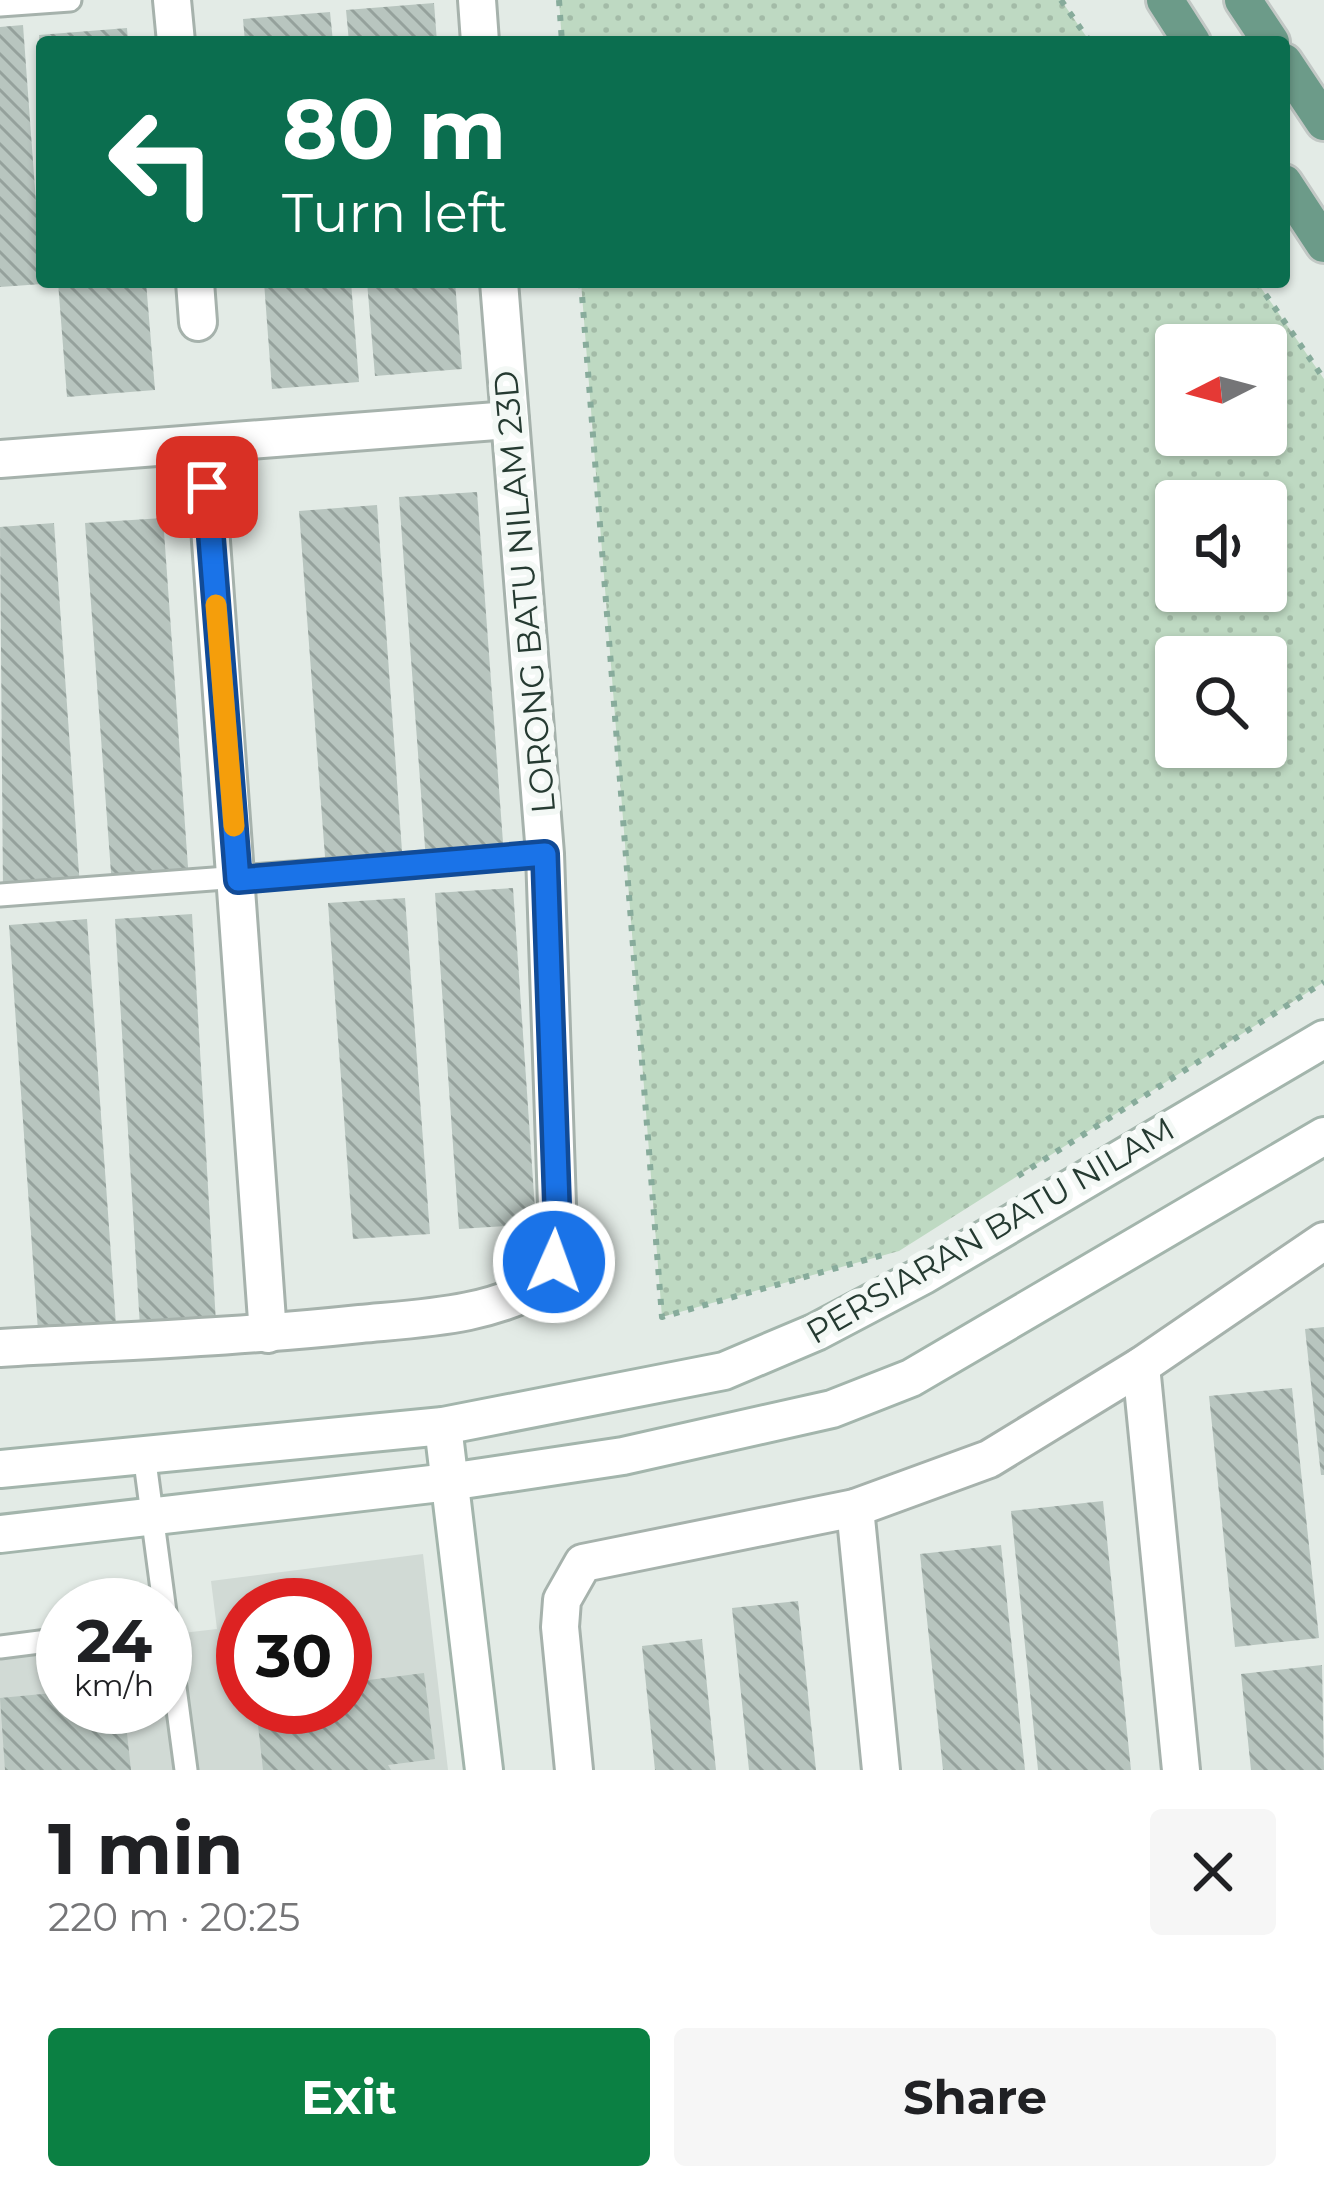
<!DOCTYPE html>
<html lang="en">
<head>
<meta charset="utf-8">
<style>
	:root { --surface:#fff; --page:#f6f6f6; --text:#202124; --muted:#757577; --accent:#0b8043 }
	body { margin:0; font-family:Montserrat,sans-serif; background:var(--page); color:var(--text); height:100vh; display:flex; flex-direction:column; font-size:45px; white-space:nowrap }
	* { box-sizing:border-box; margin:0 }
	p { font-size:39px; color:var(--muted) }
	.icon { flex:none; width:66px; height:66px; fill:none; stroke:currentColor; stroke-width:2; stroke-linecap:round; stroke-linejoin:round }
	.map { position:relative; height:1770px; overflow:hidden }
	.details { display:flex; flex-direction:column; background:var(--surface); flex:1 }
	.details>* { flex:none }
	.top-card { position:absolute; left:36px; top:36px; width:1254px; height:252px; border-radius:12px; box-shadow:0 3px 9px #0004; background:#0b6e4f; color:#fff; overflow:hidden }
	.needle { width:78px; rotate:264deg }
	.fabs { position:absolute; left:1155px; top:324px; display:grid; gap:24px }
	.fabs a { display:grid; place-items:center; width:132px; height:132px; border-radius:12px; background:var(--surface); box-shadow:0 3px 9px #0004; font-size:60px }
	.speed { position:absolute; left:36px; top:1578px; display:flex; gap:24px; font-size:60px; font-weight:700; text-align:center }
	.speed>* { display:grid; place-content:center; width:156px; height:156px; border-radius:50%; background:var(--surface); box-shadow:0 3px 9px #0004; line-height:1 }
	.speed small { font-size:30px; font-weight:400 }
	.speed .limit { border:18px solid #d22; background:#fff; color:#111 }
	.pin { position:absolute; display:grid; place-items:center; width:102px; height:102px; color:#fff; margin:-51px; border-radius:24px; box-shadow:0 6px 18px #0006 }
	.me { position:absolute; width:132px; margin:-66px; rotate:2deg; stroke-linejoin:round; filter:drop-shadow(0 0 9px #0008) }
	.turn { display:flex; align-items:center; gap:42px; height:252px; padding:0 48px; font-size:54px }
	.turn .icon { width:156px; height:156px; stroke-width:2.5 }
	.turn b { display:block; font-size:84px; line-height:102px }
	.round { display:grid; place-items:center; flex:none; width:126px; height:126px; border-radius:12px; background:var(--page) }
	.head { display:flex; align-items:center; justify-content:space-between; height:204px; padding:0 48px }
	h1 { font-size:72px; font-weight:700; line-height:90px }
	.cta { display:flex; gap:24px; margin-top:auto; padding:24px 48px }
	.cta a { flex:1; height:138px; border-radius:12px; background:var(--accent); color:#fff; font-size:48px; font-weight:700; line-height:138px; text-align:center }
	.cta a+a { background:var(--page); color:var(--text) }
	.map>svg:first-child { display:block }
</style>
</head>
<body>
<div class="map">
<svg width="1324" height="1770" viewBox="0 0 1324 1770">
	<defs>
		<pattern id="park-dots" width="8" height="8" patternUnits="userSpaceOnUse" patternTransform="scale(3)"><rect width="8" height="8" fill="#bed9c2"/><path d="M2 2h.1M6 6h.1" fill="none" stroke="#a3bba7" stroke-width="1.8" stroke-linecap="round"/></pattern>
		<pattern id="building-back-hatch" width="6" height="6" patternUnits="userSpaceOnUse" patternTransform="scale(3)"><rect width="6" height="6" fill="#b8c5bf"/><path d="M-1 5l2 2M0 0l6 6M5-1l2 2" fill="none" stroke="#95a19c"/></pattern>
	</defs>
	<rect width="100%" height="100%" fill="#e3ebe6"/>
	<path fill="#d1dad5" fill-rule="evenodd" d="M423,1554L448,1770H0V1655L63,1648V1707H165V1635L217,1629L211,1581ZM243,1605H345V1707H243Z"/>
	<g fill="url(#park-dots)" fill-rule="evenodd">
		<polygon points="559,0 1061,0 1090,42 562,42"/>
		<path d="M581,282H1257L1324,379V982L899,1251L662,1317ZM1176,345H1266V435H1176ZM1176,501H1266V591H1176ZM1176,657H1266V747H1176Z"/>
	</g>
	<g fill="url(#building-back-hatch)">
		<polygon points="434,3 437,42 349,42 346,10"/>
		<polygon points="330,12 333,42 245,42 243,19"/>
		<polygon points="23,25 42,284 0,287 0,27"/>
		<polygon points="127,28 128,42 40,42 39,35"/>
		<polygon points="58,282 146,282 155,390 67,397"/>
		<polygon points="264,282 351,282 359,382 272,389"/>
		<polygon points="367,282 455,282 462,369 375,376"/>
		<polygon points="477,492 504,856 426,861 399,497"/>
		<polygon points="377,505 403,865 326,870 299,511"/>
		<polygon points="163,518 189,881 112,886 85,523"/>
		<polygon points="54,523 80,887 3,893 0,527"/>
		<polygon points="513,888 536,1224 459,1229 435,893"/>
		<polygon points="405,898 430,1234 353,1239 328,903"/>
		<polygon points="192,914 216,1323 140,1327 115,919"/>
		<polygon points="87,919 116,1325 38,1331 9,925"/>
		<polygon points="1324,1327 1324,1475 1321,1475 1305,1329"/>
		<polygon points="1292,1388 1319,1638 1235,1647 1209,1396"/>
		<polygon points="1103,1501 1131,1770 1038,1770 1011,1511"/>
		<polygon points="1001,1545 1025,1770 943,1770 920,1554"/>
		<polygon points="798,1601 816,1770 749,1770 732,1608"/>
		<polygon points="702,1639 716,1770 655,1770 642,1646"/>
		<polygon points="1322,1665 1324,1770 1251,1770 1241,1674"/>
		<polygon points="424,1673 435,1759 388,1765 391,1770 263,1770 256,1707 345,1707 345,1683"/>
		<polygon points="63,1692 63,1707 117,1707 125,1715 131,1770 5,1770 0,1698"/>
	</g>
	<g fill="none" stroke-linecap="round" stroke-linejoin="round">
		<defs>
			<g id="lane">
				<polyline points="0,5 70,0"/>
				<polyline points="0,895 545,854"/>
				<polyline points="144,1454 186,1770"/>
				<polyline points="0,1647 63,1639"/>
			</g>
			<g id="street">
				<polyline points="172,0 176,42"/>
				<polyline points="477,0 480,42"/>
				<polyline points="195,282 198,322"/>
				<polyline points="204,444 268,1334"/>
				<polyline points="0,459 510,420"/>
				<path d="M0,1348C120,1341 240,1337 360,1324C423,1318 492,1316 547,1281L558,1234L545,854L499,282"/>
				<polyline points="1141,1366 1181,1770"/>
				<polyline points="855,1508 881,1770"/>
				<polyline points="574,1770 560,1627 562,1600 583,1563 855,1508 989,1459 1141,1366 1324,1241"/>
			</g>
			<g id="secondary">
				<polyline points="443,1426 484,1770"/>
				<polyline points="0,1469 443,1426 724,1371 816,1332 924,1275 1324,1039"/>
				<polyline points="0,1534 449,1482 623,1456 832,1409 911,1378 1324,1136"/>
			</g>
			<g id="primary">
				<polyline points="1165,0 1192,42"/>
				<polyline points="1243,0 1271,42"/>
				<polyline points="1284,62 1324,122"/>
				<polyline points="1284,183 1324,244"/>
			</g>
		</defs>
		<use href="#lane" stroke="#a6b2ac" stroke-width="27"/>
		<use href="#street" stroke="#a6b2ac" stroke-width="42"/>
		<use href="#secondary" stroke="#a3b5ac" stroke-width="42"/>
		<use href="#primary" stroke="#c2c8c5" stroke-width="42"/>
		<g stroke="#87ab9b" stroke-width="6" stroke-dasharray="6 9" stroke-linecap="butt">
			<polyline points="559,0 562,42"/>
			<polyline points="1061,0 1090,42"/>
			<polyline points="581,282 662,1317 883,1255"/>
			<polyline points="1257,282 1324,379"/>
			<polyline points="1018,1176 1324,982"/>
		</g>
		<use href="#lane" stroke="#fff" stroke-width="21"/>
		<use href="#street" stroke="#fff" stroke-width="36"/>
		<use href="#secondary" stroke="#fff" stroke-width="36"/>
		<use href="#primary" stroke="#6c9b89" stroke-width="36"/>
	</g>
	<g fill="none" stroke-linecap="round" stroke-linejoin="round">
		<defs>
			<polyline id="route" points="207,487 238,880 545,854 558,1234 554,1262"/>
		</defs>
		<use href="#route" stroke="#114b97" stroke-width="30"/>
		<use href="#route" stroke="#1a73e8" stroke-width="21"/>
		<polyline stroke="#f59e0b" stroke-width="21" points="216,605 234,826"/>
	</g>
	<g text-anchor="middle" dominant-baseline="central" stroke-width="12" stroke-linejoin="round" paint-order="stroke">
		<g font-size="33" fill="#253a31" stroke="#f3f8f5">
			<text transform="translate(524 592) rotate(-95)">LORONG BATU NILAM 23D</text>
			<text transform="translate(990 1230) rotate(-30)">PERSIARAN BATU NILAM</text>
		</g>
	</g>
</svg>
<div class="fabs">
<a><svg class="needle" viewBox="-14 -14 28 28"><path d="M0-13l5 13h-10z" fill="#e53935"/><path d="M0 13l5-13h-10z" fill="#757577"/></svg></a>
<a><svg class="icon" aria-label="sound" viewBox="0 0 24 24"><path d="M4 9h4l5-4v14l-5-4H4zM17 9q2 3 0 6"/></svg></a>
<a><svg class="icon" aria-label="search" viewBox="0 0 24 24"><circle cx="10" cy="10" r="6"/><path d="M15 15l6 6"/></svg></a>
</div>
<div class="speed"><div>24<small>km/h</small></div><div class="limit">30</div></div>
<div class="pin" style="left:207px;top:487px;background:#d93025"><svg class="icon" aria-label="arrive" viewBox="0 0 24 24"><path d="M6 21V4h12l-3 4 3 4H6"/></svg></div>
<svg class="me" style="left:554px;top:1262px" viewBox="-20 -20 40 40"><circle r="17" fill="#1a73e8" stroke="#fff" stroke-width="3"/><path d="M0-11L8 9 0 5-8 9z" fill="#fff"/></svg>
<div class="top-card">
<div class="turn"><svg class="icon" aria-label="left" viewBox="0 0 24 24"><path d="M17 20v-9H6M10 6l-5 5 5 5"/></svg><div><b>80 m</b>Turn left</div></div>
</div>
</div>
<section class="details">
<div class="head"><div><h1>1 min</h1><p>220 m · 20:25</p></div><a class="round"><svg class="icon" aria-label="close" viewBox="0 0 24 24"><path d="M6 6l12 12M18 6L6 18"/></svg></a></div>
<div class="cta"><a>Exit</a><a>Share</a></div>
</section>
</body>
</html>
